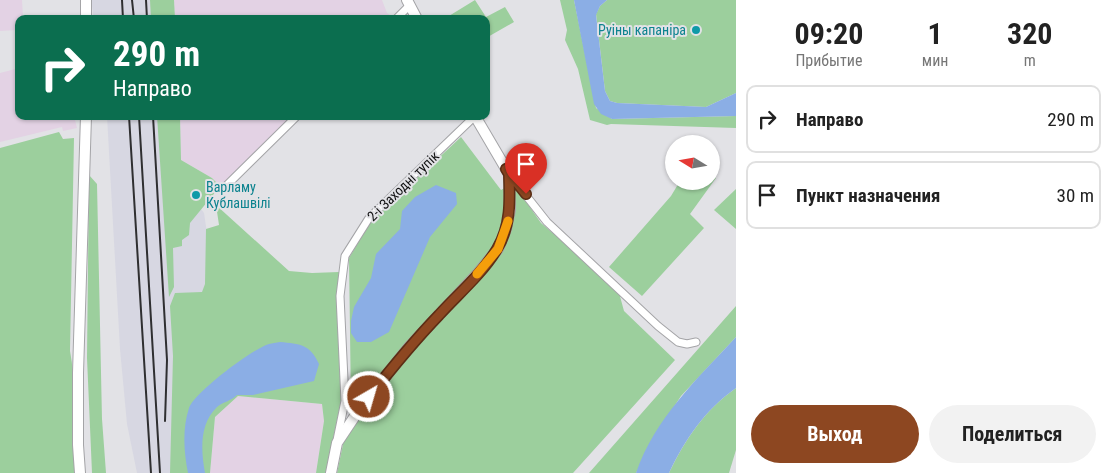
<!DOCTYPE html>
<html lang="ru">
<head>
<meta charset="utf-8">
<style>
	:root { --surface:#fff; --page:#f2f2f2; --text:#222; --muted:#767676; --line:#e0e0e0; --accent:#8d4721 }
	body { margin:0; font-family:"Roboto Condensed",sans-serif; background:var(--page); color:var(--text); height:100vh; display:flex; flex-direction:column; font-size:19px; white-space:nowrap }
	* { box-sizing:border-box; margin:0 }
	p { font-size:16px; color:var(--muted) }
	.icon { flex:none; width:28px; height:28px; fill:none; stroke:currentColor; stroke-width:2; stroke-linecap:round; stroke-linejoin:round }
	.map { position:relative; flex:1; overflow:hidden }
	.panel { display:flex; flex-direction:column; background:var(--surface); width:375px }
	.panel>* { flex:none }
	.top-card { position:absolute; left:15px; top:15px; width:475px; height:105px; border-radius:10px; box-shadow:0 1px 4px #0004; background:#0b6e4f; color:#fff; overflow:hidden }
	.needle { width:32px; rotate:281deg }
	.buttons { position:absolute; left:665px; top:135px; display:grid; gap:10px }
	.buttons a { display:grid; place-items:center; width:55px; height:55px; border-radius:50%; background:var(--surface); box-shadow:0 1px 4px #0004; font-size:25px }
	.pin { position:absolute; display:grid; place-items:center; width:42px; height:42px; color:#fff; margin:-51px -21px; border-radius:50% 50% 50% 0; rotate:-45deg; box-shadow:0 0 5px #0007 }
	.pin .icon { rotate:45deg }
	.me { position:absolute; width:55px; margin:-28px; rotate:38deg; stroke-linejoin:round; filter:drop-shadow(0 0 4px #0008) }
	.turn { display:flex; align-items:center; gap:18px; height:105px; padding:0 15px; font-size:22px }
	.turn .icon { width:65px; height:65px; stroke-width:2.5 }
	.turn b { display:block; font-size:35px; line-height:42px }
	.eta { display:flex; justify-content:space-evenly; align-items:center; height:85px; text-align:center }
	.eta b { font-size:30px; font-weight:700; line-height:35px }
	.button { display:flex; gap:10px; margin-top:auto; padding:10px 15px }
	.button a { flex:1; height:58px; border-radius:30px; background:var(--accent); color:#fff; font-size:20px; font-weight:700; line-height:58px; text-align:center }
	.button a+a { background:var(--page); color:var(--text) }
	ul { padding:0; list-style:none }
	li { display:flex; align-items:center; gap:15px; height:68px; margin:0 10px 8px; padding:0 5px; border:2px solid var(--line); border-radius:10px }
	li div { flex:1 }
	li b { display:block; font-size:19px }
	li em { font-style:normal }
	main { display:flex; flex:1; min-height:0 }
	.map>svg:first-child { display:block }
</style>
</head>
<body>
<main>
<div class="map">
<svg width="736" height="473" viewBox="0 0 736 473">
	<rect width="100%" height="100%" fill="#e2e2e6"/>
	<g fill="#d7d7e2">
		<polygon points="91,0 174,0 175,19 94,19"/>
		<polygon points="107,116 180,116 181,160 219,185 217,190 201,209 204,213 214,281 178,473 137,473 127,424 120,349"/>
	</g>
	<g fill="#e3d2e4">
		<polygon points="0,0 22,0 23,17 19,19 18,30 0,31"/>
		<polygon points="174,0 382,0 387,13 394,18 175,19"/>
		<polygon points="19,68 19,116 74,116 77,128 63,131 62,127 0,142 0,73"/>
		<polygon points="180,116 297,116 227,185 219,185 212,178 181,160"/>
		<polygon points="238,396 322,404 324,421 316,473 210,473 215,417"/>
	</g>
	<g fill="#9ccf9d">
		<polygon points="150,0 174,0 175,19 151,19"/>
		<polygon points="475,0 486,17 505,7 514,22 486,38 486,19 444,19"/>
		<polygon points="560,0 574,0 596,108 612,119 736,116 736,128 611,124 607,125 590,120 578,69 565,40 567,30"/>
		<polygon points="607,0 736,0 736,93 706,107 617,103 610,101 605,91 596,14 600,6"/>
		<polygon points="157,116 180,116 181,160 212,178 219,185 217,190 190,223 189,235 182,240 182,246 173,248 174,287 169,297"/>
		<path d="M59,132L63,139L74,138L70,351C78,391 69,433 76,473H0V148Z"/>
		<polygon points="461,137 501,190 513,183 541,223 618,289 624,311 675,360 573,473 337,473 351,406 349,258 371,221"/>
		<polygon points="711,174 716,178 690,214 704,228 642,296 609,267 671,196 680,181 711,181"/>
		<polygon points="89,175 97,184 102,419 106,473 92,473 87,358"/>
		<polygon points="736,189 736,229 714,210"/>
		<polygon points="216,205 289,271 312,273 339,272 337,297 341,401 326,473 316,473 324,421 322,404 238,396 215,417 210,473 170,473 173,356 170,306 175,293 202,292 205,284 206,229 219,225"/>
		<polygon points="736,306 736,337 681,396 668,416 636,473 589,473"/>
		<path d="M736,388V450L729,473H669C685,439 705,410 736,388Z"/>
	</g>
	<g fill="#8baee5">
		<polygon points="574,0 607,0 600,6 596,15 605,91 610,101 617,103 706,107 736,93 736,116 612,119 601,114 594,104"/>
		<polygon points="436,185 456,193 457,204 430,237 389,332 371,342 357,342 351,333 351,321 354,307 371,278 376,254 400,229 402,211 415,197"/>
		<path d="M736,337V388C705,410 685,439 669,473H636C654,419 698,378 736,337Z"/>
		<path d="M280,342C300,344 310,344 319,364L314,381L253,395H237C231,401 223,402 217,407C199,424 201,451 205,473H188C184,453 182,429 189,408C194,393 252,349 269,344C272,343 276,343 280,342Z"/>
	</g>
	<g fill="none" stroke-linecap="round" stroke-linejoin="round">
		<defs>
			<g id="minor">
				<polyline points="396,19 410,5"/>
				<polyline points="509,174 547,222 658,326 678,342 687,344 696,342"/>
				<polyline points="227,185 297,116"/>
				<polyline points="337,440 345,401 340,296 345,256 369,218 475,116"/>
			</g>
			<g id="secondary">
				<polyline points="86,0 86,19"/>
				<polyline points="407,0 417,19"/>
				<polyline points="80,473 78,445 78,373 86,116"/>
				<polyline points="331,473 337,443 359,410 409,347 478,273 498,249 506,229 510,210 509,174 475,116"/>
			</g>
		</defs>
		<use href="#minor" stroke="#a4a4a7" stroke-width="9"/>
		<use href="#secondary" stroke="#a4a4a7" stroke-width="12"/>
		<use href="#minor" stroke="#fff" stroke-width="7"/>
		<use href="#secondary" stroke="#fff" stroke-width="10"/>
		<g stroke="#2f2f30" stroke-width="2">
			<polyline points="122,0 123,19"/>
			<polyline points="132,0 134,19"/>
			<polyline points="146,0 147,19"/>
			<polyline points="129,116 151,473"/>
			<polyline points="139,116 160,473"/>
			<polyline points="153,116 167,360 165,421"/>
		</g>
	</g>
	<g fill="none" stroke-linecap="round" stroke-linejoin="round">
		<defs>
			<path id="route" d="M369,397C391,369 414,341 439,315C458,294 482,274 497,249C511,226 510,200 509,174L506,169L526,194"/>
		</defs>
		<use href="#route" stroke="#5c2e15" stroke-width="12"/>
		<use href="#route" stroke="#8d4721" stroke-width="9"/>
		<polyline stroke="#f59e0b" stroke-width="9" points="477,274 498,249 508,221"/>
	</g>
	<g fill="#0f9aa8" stroke="#e2e2e6" stroke-width="2">
		<circle cx="696" cy="30" r="5"/>
		<circle cx="196" cy="195" r="5"/>
	</g>
	<g text-anchor="middle" dominant-baseline="central" stroke-width="4" stroke-linejoin="round" paint-order="stroke">
		<g font-size="14" fill="#0d838f" stroke="#e2e2e6" text-anchor="end">
			<text x="686" y="30">Руіны капаніра</text>
			<text x="206" y="187" text-anchor="start">Варламу<tspan x="206" dy="16">Кублашвілі</tspan></text>
		</g>
		<g font-size="14" fill="#0f0f10" stroke="#e2e2e6">
			<text transform="translate(403 186) rotate(-44)">2-і Заходні тупік</text>
		</g>
	</g>
</svg>
<div class="buttons">
<a><svg class="needle" viewBox="-14 -14 28 28"><path d="M0-13l5 13h-10z" fill="#e53935"/><path d="M0 13l5-13h-10z" fill="#767676"/></svg></a>
</div>
<div class="pin" style="left:526px;top:194px;background:#d93025"><svg class="icon" aria-label="arrive" viewBox="0 0 24 24"><path d="M6 21V4h12l-3 4 3 4H6"/></svg></div>
<svg class="me" style="left:369px;top:397px" viewBox="-20 -20 40 40"><circle r="17" fill="#8d4721" stroke="#fff" stroke-width="3"/><path d="M0-11L8 9 0 5-8 9z" fill="#fff"/></svg>
<div class="top-card">
<div class="turn"><svg class="icon" aria-label="right" viewBox="0 0 24 24"><path d="M7 20v-9h11M14 6l5 5-5 5"/></svg><div><b>290 m</b>Направо</div></div>
</div>
</div>
<section class="panel">
<div class="eta">
<div><b>09:20</b><p>Прибытие</p></div>
<div><b>1</b><p>мин</p></div>
<div><b>320</b><p>m</p></div>
</div>
<ul>
<li><svg class="icon" aria-label="right" viewBox="0 0 24 24"><path d="M7 20v-9h11M14 6l5 5-5 5"/></svg><div><b>Направо</b></div><em>290 m</em></li>
<li><svg class="icon" aria-label="arrive" viewBox="0 0 24 24"><path d="M6 21V4h12l-3 4 3 4H6"/></svg><div><b>Пункт назначения</b></div><em>30 m</em></li>
</ul>
<div class="button"><a>Выход</a><a>Поделиться</a></div>
</section>
</main>
</body>
</html>
